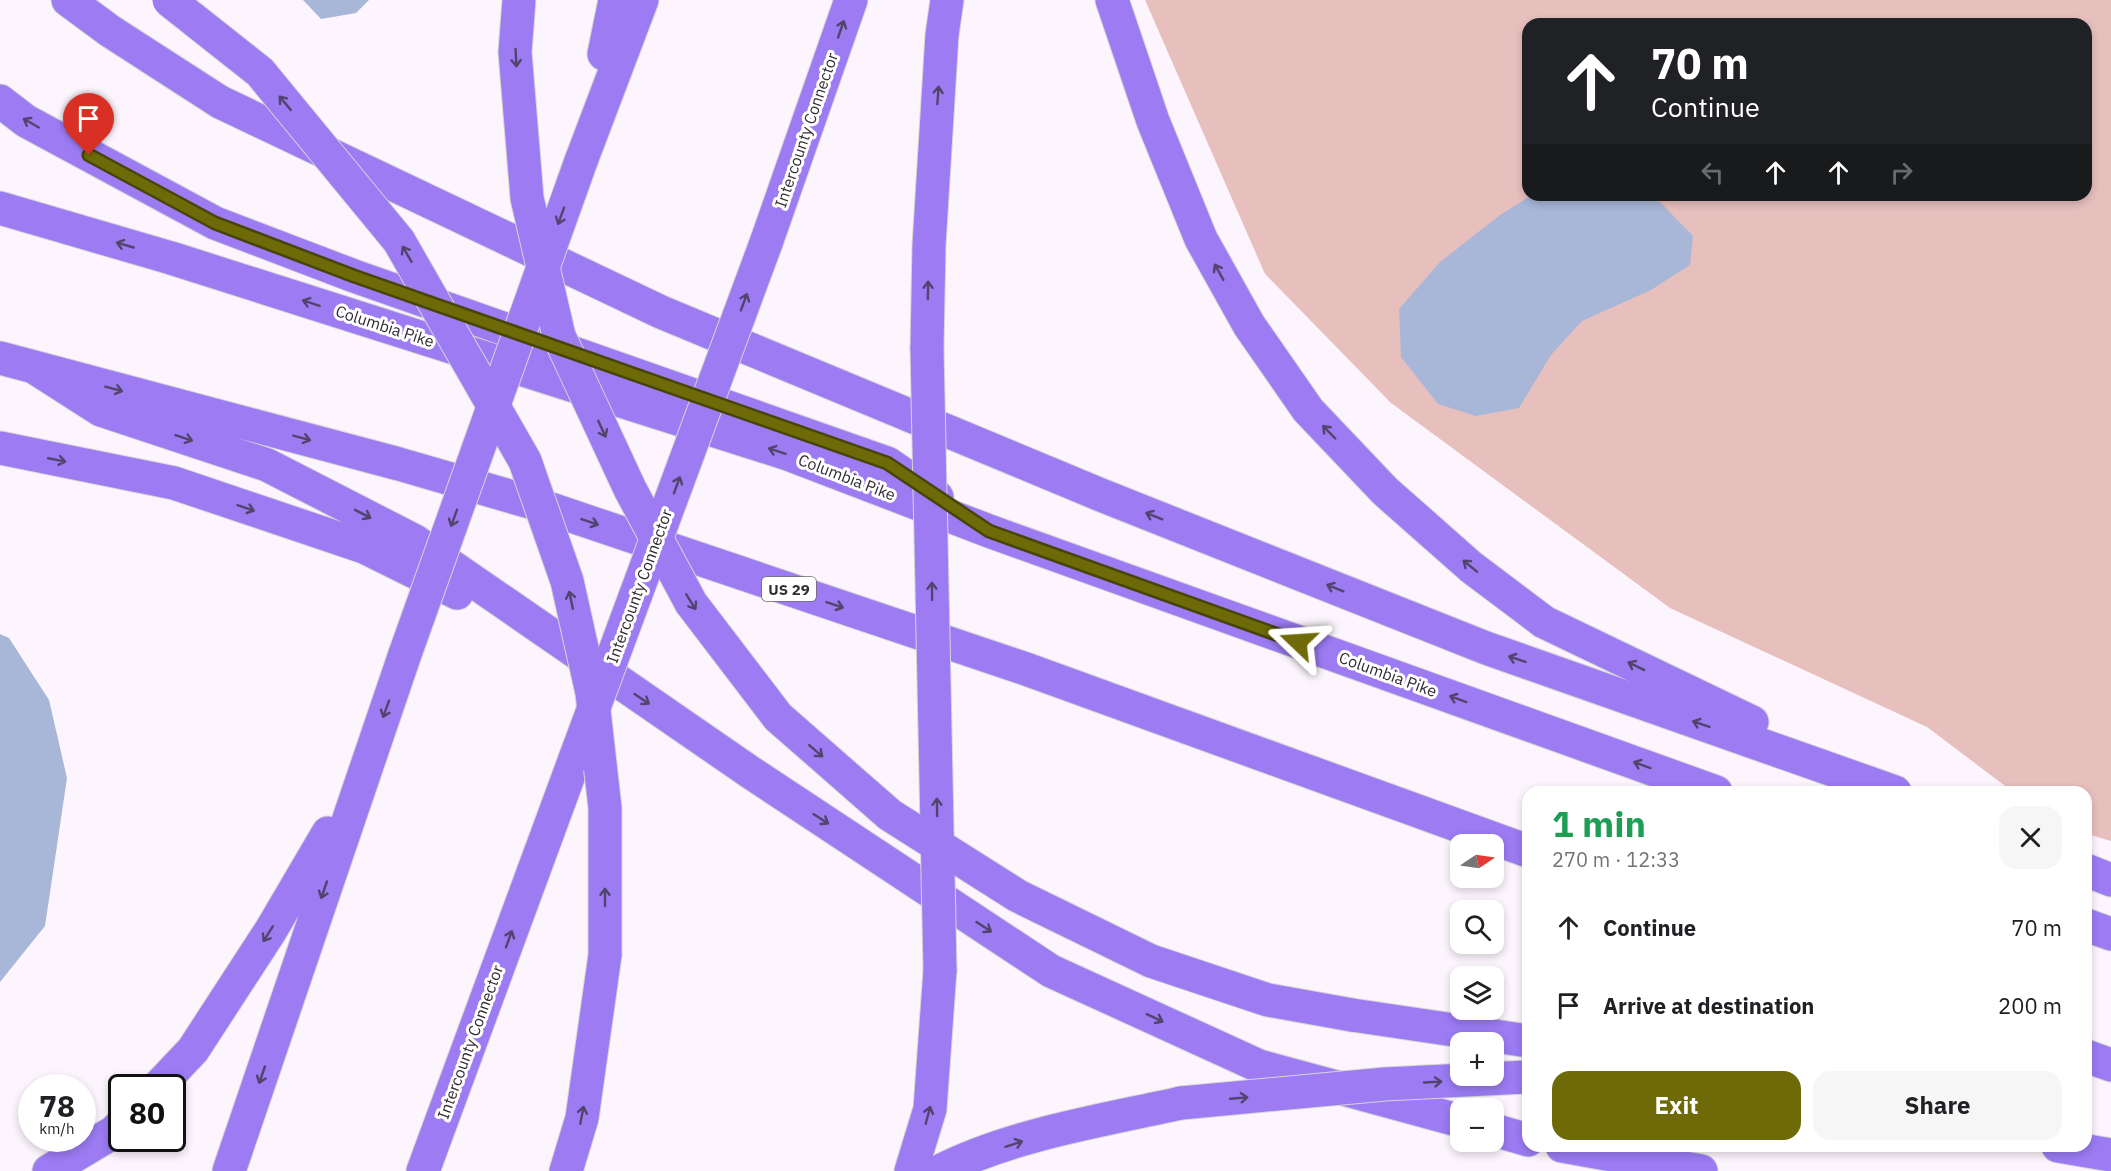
<!DOCTYPE html>
<html lang="en">
<head>
<meta charset="utf-8">
<style>
	:root { --surface:#fff; --page:#f6f6f6; --text:#202124; --muted:#757577; --accent:#6d6a07 }
	body { margin:0; font-family:"IBM Plex Sans",sans-serif; background:var(--page); color:var(--text); height:100vh; display:flex; flex-direction:column; font-size:22px; white-space:nowrap }
	* { box-sizing:border-box; margin:0 }
	p { font-size:20px; color:var(--muted) }
	.icon { flex:none; width:33px; height:33px; fill:none; stroke:currentColor; stroke-width:2; stroke-linecap:round; stroke-linejoin:round }
	.map { position:relative; flex:1; overflow:hidden }
	.drawer { position:absolute; left:1522px; top:786px; width:570px; height:366px; display:flex; flex-direction:column; background:var(--surface); border-radius:18px; box-shadow:0 3px 9px #0003 }
	.drawer>* { flex:none }
	.top-card { position:absolute; left:1522px; top:18px; width:570px; height:183px; border-radius:18px; box-shadow:0 3px 9px #0003; background:#202124; color:#fff; overflow:hidden }
	.needle { width:39px; rotate:77deg }
	.tools { position:absolute; left:1450px; top:834px; display:grid; gap:12px }
	.tools a { display:grid; place-items:center; width:54px; height:54px; border-radius:12px; background:var(--surface); box-shadow:0 3px 9px #0003; font-size:30px }
	.speed { position:absolute; left:18px; top:1074px; display:flex; gap:12px; font-size:30px; font-weight:700; text-align:center }
	.speed>* { display:grid; place-content:center; width:78px; height:78px; border-radius:50%; background:var(--surface); box-shadow:0 3px 9px #0003; line-height:1 }
	.speed small { font-size:15px; font-weight:400 }
	.speed .limit { border:3px solid #111; border-radius:9px; background:#fff; color:#111 }
	.pin { position:absolute; display:grid; place-items:center; width:51px; height:51px; color:#fff; margin:-62px -26px; border-radius:50% 50% 50% 0; rotate:-45deg; box-shadow:0 0 6px #0007 }
	.pin .icon { rotate:45deg }
	.me { position:absolute; width:66px; margin:-33px; rotate:290deg; stroke-linejoin:round; filter:drop-shadow(0 0 4px #0008) }
	.turn { display:flex; align-items:center; gap:21px; height:126px; padding:0 30px; font-size:27px }
	.turn .icon { width:78px; height:78px; stroke-width:2.5 }
	.turn b { display:block; font-size:42px; line-height:51px }
	.lanes { display:flex; align-items:center; height:57px; padding:0 30px; background:#0003; justify-content:center; gap:30px; direction:ltr }
	.lanes .off { opacity:.35 }
	.round { display:grid; place-items:center; flex:none; width:63px; height:63px; border-radius:18px; background:var(--page) }
	.headline { display:flex; align-items:center; justify-content:space-between; height:102px; padding:0 30px }
	h1 { font-size:36px; font-weight:700; line-height:45px; color:#1e9e55 }
	.primary-button { display:flex; gap:12px; margin-top:auto; padding:12px 30px }
	.primary-button a { flex:1; height:69px; border-radius:18px; background:var(--accent); color:#fff; font-size:24px; font-weight:700; line-height:69px; text-align:center }
	.primary-button a+a { background:var(--page); color:var(--text) }
	ul { padding:0; list-style:none }
	li { display:flex; align-items:center; gap:18px; height:78px; padding:0 30px }
	li div { flex:1 }
	li b { display:block; font-size:22px }
	li em { font-style:normal }
	.map>svg:first-child { display:block }
</style>
</head>
<body>
<div class="map">
<svg width="2111" height="1171" viewBox="0 0 2111 1171">
	<rect width="100%" height="100%" fill="#fcf5fd"/>
	<path fill="#e7c0be" fill-rule="evenodd" d="M1145,0H2111V841L2087,834L2086,792H2013L1927,727L1670,608L1391,403L1265,274ZM1528,24H2086V195H1528Z"/>
	<g fill="#a8b7d7">
		<polygon points="303,0 369,0 356,13 321,19"/>
		<polygon points="1532,195 1647,195 1660,202 1693,236 1690,265 1651,290 1582,321 1551,355 1519,408 1476,416 1438,404 1401,357 1399,309 1440,262 1500,215"/>
		<polygon points="0,634 9,638 49,700 67,778 45,926 0,982"/>
	</g>
	<g fill="none" stroke-linecap="round" stroke-linejoin="round">
		<defs>
			<g id="highway">
				<polyline points="68,0 110,31 220,102 661,312 1101,495 1486,648 1895,792"/>
				<polyline points="1112,0 1153,121 1201,239 1249,325 1308,410 1385,491 1471,567 1544,622 1752,722"/>
				<polyline points="604,54 615,0"/>
				<polyline points="0,101 26,121 215,223 354,276 887,463 937,497"/>
				<polyline points="581,161 642,0"/>
				<polyline points="0,208 171,258 788,454 989,531 1716,792"/>
				<polyline points="766,243 851,0"/>
				<polyline points="927,348 929,245 942,35 947,0"/>
				<polyline points="0,358 399,464 533,503 1026,669 1528,851"/>
				<polyline points="37,369 101,410 267,465 415,541 750,772 1051,971 1259,1066 1461,1121"/>
				<polyline points="0,448 174,483 364,547 457,593"/>
				<polyline points="2086,870 2111,880"/>
				<polyline points="2086,925 2111,934"/>
				<polyline points="1352,1015 1528,1041"/>
				<polyline points="2086,1056 2111,1065"/>
				<polyline points="157,1088 193,1050 271,930 328,833"/>
				<polyline points="1494,1130 1528,1140"/>
				<polyline points="1562,1146 1701,1171"/>
				<polyline points="2058,1146 2111,1155"/>
				<polyline points="49,1171 114,1132 122,1124"/>
				<polyline points="229,1171 405,654"/>
				<polyline points="423,1171 576,756"/>
				<polyline points="566,1171 582,1118 605,955"/>
				<polyline points="911,1171 930,1109 940,970"/>
				<path d="M940,1171C1010,1135 1104,1120 1181,1103"/>
			</g>
		</defs>
		<use href="#highway" stroke="#d6d5d6" stroke-width="35"/>
		<use href="#highway" stroke="#9c7bf3" stroke-width="33"/>
		<defs>
			<g id="highway-bridge">
				<polyline points="169,0 260,72 399,241 525,461 567,581 592,693 605,808 605,955"/>
				<polyline points="519,0 515,52 527,198 559,336 630,489 691,603 778,717 890,815 1018,896 1151,961 1268,1000 1352,1015"/>
				<polyline points="927,348 940,970"/>
				<polyline points="405,654 581,161"/>
				<polyline points="576,756 766,243"/>
				<polyline points="1181,1103 1385,1084 1527,1077"/>
			</g>
		</defs>
		<use href="#highway-bridge" stroke="#d6d5d6" stroke-width="35" stroke-linecap="butt"/>
		<use href="#highway-bridge" stroke="#9c7bf3" stroke-width="33"/>
	</g>
	<defs><path id="oneway-shaft" d="M-6 0H5M1.5-3L5.5 0L1.5 3" fill="none" stroke-width="1.6" stroke-linecap="round" stroke-linejoin="round" transform="scale(1.5)"/></defs>
	<g stroke="#52446d">
		<use href="#oneway-shaft" transform="translate(841 29) rotate(-71)"/>
		<use href="#oneway-shaft" transform="translate(516 58) rotate(87)"/>
		<use href="#oneway-shaft" transform="translate(938 95) rotate(-86)"/>
		<use href="#oneway-shaft" transform="translate(285 103) rotate(-130)"/>
		<use href="#oneway-shaft" transform="translate(31 123) rotate(-150)"/>
		<use href="#oneway-shaft" transform="translate(561 216) rotate(110)"/>
		<use href="#oneway-shaft" transform="translate(125 245) rotate(-164)"/>
		<use href="#oneway-shaft" transform="translate(407 254) rotate(-120)"/>
		<use href="#oneway-shaft" transform="translate(1219 272) rotate(-119)"/>
		<use href="#oneway-shaft" transform="translate(928 290) rotate(-89)"/>
		<use href="#oneway-shaft" transform="translate(744 302) rotate(-70)"/>
		<use href="#oneway-shaft" transform="translate(311 303) rotate(-162)"/>
		<use href="#oneway-shaft" transform="translate(114 389) rotate(15)"/>
		<use href="#oneway-shaft" transform="translate(602 429) rotate(65)"/>
		<use href="#oneway-shaft" transform="translate(1329 432) rotate(-134)"/>
		<use href="#oneway-shaft" transform="translate(184 438) rotate(18)"/>
		<use href="#oneway-shaft" transform="translate(302 438) rotate(15)"/>
		<use href="#oneway-shaft" transform="translate(777 451) rotate(-162)"/>
		<use href="#oneway-shaft" transform="translate(57 460) rotate(11)"/>
		<use href="#oneway-shaft" transform="translate(677 485) rotate(-70)"/>
		<use href="#oneway-shaft" transform="translate(246 508) rotate(19)"/>
		<use href="#oneway-shaft" transform="translate(363 514) rotate(27)"/>
		<use href="#oneway-shaft" transform="translate(1154 516) rotate(-158)"/>
		<use href="#oneway-shaft" transform="translate(454 518) rotate(110)"/>
		<use href="#oneway-shaft" transform="translate(590 522) rotate(19)"/>
		<use href="#oneway-shaft" transform="translate(1470 566) rotate(-141)"/>
		<use href="#oneway-shaft" transform="translate(1335 588) rotate(-158)"/>
		<use href="#oneway-shaft" transform="translate(932 591) rotate(-91)"/>
		<use href="#oneway-shaft" transform="translate(571 600) rotate(-102)"/>
		<use href="#oneway-shaft" transform="translate(691 602) rotate(58)"/>
		<use href="#oneway-shaft" transform="translate(835 605) rotate(19)"/>
		<use href="#oneway-shaft" transform="translate(1517 659) rotate(-161)"/>
		<use href="#oneway-shaft" transform="translate(1636 666) rotate(-154)"/>
		<use href="#oneway-shaft" transform="translate(642 699) rotate(34)"/>
		<use href="#oneway-shaft" transform="translate(1458 699) rotate(-160)"/>
		<use href="#oneway-shaft" transform="translate(386 709) rotate(110)"/>
		<use href="#oneway-shaft" transform="translate(1701 724) rotate(-161)"/>
		<use href="#oneway-shaft" transform="translate(816 751) rotate(41)"/>
		<use href="#oneway-shaft" transform="translate(1642 765) rotate(-160)"/>
		<use href="#oneway-shaft" transform="translate(937 807) rotate(-91)"/>
		<use href="#oneway-shaft" transform="translate(821 819) rotate(33)"/>
		<use href="#oneway-shaft" transform="translate(324 890) rotate(109)"/>
		<use href="#oneway-shaft" transform="translate(605 897) rotate(-90)"/>
		<use href="#oneway-shaft" transform="translate(984 927) rotate(33)"/>
		<use href="#oneway-shaft" transform="translate(268 934) rotate(122)"/>
		<use href="#oneway-shaft" transform="translate(509 939) rotate(-70)"/>
		<use href="#oneway-shaft" transform="translate(1155 1018) rotate(25)"/>
		<use href="#oneway-shaft" transform="translate(262 1075) rotate(109)"/>
		<use href="#oneway-shaft" transform="translate(1433 1082) rotate(-3)"/>
		<use href="#oneway-shaft" transform="translate(1239 1098) rotate(-5)"/>
		<use href="#oneway-shaft" transform="translate(582 1115) rotate(-79)"/>
		<use href="#oneway-shaft" transform="translate(928 1115) rotate(-75)"/>
		<use href="#oneway-shaft" transform="translate(1014 1144) rotate(-18)"/>
	</g>
	<g fill="none" stroke-linecap="round" stroke-linejoin="round">
		<defs>
			<polyline id="route" points="89,155 215,223 354,276 887,463 989,531 1298,642"/>
		</defs>
		<use href="#route" stroke="#474505" stroke-width="15"/>
		<use href="#route" stroke="#6d6a07" stroke-width="10"/>
	</g>
	<g text-anchor="middle" dominant-baseline="central" stroke-width="6" stroke-linejoin="round" paint-order="stroke">
		<rect fill="#fff" stroke="#706b70" stroke-width="1.5" x="762" y="577" width="54" height="24" rx="4.5"/>
		<g font-size="15" font-weight="bold" fill="#322c33">
			<text x="789" y="589">US 29</text>
		</g>
		<g font-size="16" fill="#322c33" stroke="#fff">
			<text transform="translate(806 130) rotate(-71)">Intercounty Connector</text>
			<text transform="translate(385 326) rotate(18)">Columbia Pike</text>
			<text transform="translate(847 477) rotate(21)">Columbia Pike</text>
			<text transform="translate(639 586) rotate(-70)">Intercounty Connector</text>
			<text transform="translate(1388 674) rotate(20)">Columbia Pike</text>
			<text transform="translate(470 1042) rotate(-70)">Intercounty Connector</text>
		</g>
	</g>
</svg>
<div class="tools">
<a><svg class="needle" viewBox="-14 -14 28 28"><path d="M0-13l5 13h-10z" fill="#e53935"/><path d="M0 13l5-13h-10z" fill="#757577"/></svg></a>
<a><svg class="icon" aria-label="search" viewBox="0 0 24 24"><circle cx="10" cy="10" r="6"/><path d="M15 15l6 6"/></svg></a>
<a><svg class="icon" aria-label="layers" viewBox="0 0 24 24"><path d="M12 4l9 5-9 5-9-5zM3 14l9 5 9-5"/></svg></a>
<a>+</a>
<a>−</a>
</div>
<div class="speed"><div>78<small>km/h</small></div><div class="limit">80</div></div>
<div class="pin" style="left:89px;top:155px;background:#d93025"><svg class="icon" aria-label="arrive" viewBox="0 0 24 24"><path d="M6 21V4h12l-3 4 3 4H6"/></svg></div>
<svg class="me" style="left:1298px;top:642px" viewBox="-20 -20 40 40"><path d="M0-17L14 15 0 8-14 15z" fill="#6d6a07" stroke="#fff" stroke-width="4"/></svg>
<div class="top-card">
<div class="turn"><svg class="icon" aria-label="ahead" viewBox="0 0 24 24"><path d="M12 20V5M6 11l6-6 6 6"/></svg><div><b>70 m</b>Continue</div></div>
<div class="lanes"><svg class="icon off" aria-label="left" viewBox="0 0 24 24"><path d="M17 20v-9H6M10 6l-5 5 5 5"/></svg><svg class="icon" aria-label="ahead" viewBox="0 0 24 24"><path d="M12 20V5M6 11l6-6 6 6"/></svg><svg class="icon" aria-label="ahead" viewBox="0 0 24 24"><path d="M12 20V5M6 11l6-6 6 6"/></svg><svg class="icon off" aria-label="right" viewBox="0 0 24 24"><path d="M7 20v-9h11M14 6l5 5-5 5"/></svg></div>
</div>
<section class="drawer">
<div class="headline"><div><h1>1 min</h1><p>270 m · 12:33</p></div><a class="round"><svg class="icon" aria-label="close" viewBox="0 0 24 24"><path d="M6 6l12 12M18 6L6 18"/></svg></a></div>
<ul>
<li><svg class="icon" aria-label="ahead" viewBox="0 0 24 24"><path d="M12 20V5M6 11l6-6 6 6"/></svg><div><b>Continue</b></div><em>70 m</em></li>
<li><svg class="icon" aria-label="arrive" viewBox="0 0 24 24"><path d="M6 21V4h12l-3 4 3 4H6"/></svg><div><b>Arrive at destination</b></div><em>200 m</em></li>
</ul>
<div class="primary-button"><a>Exit</a><a>Share</a></div>
</section>
</div>
</body>
</html>
